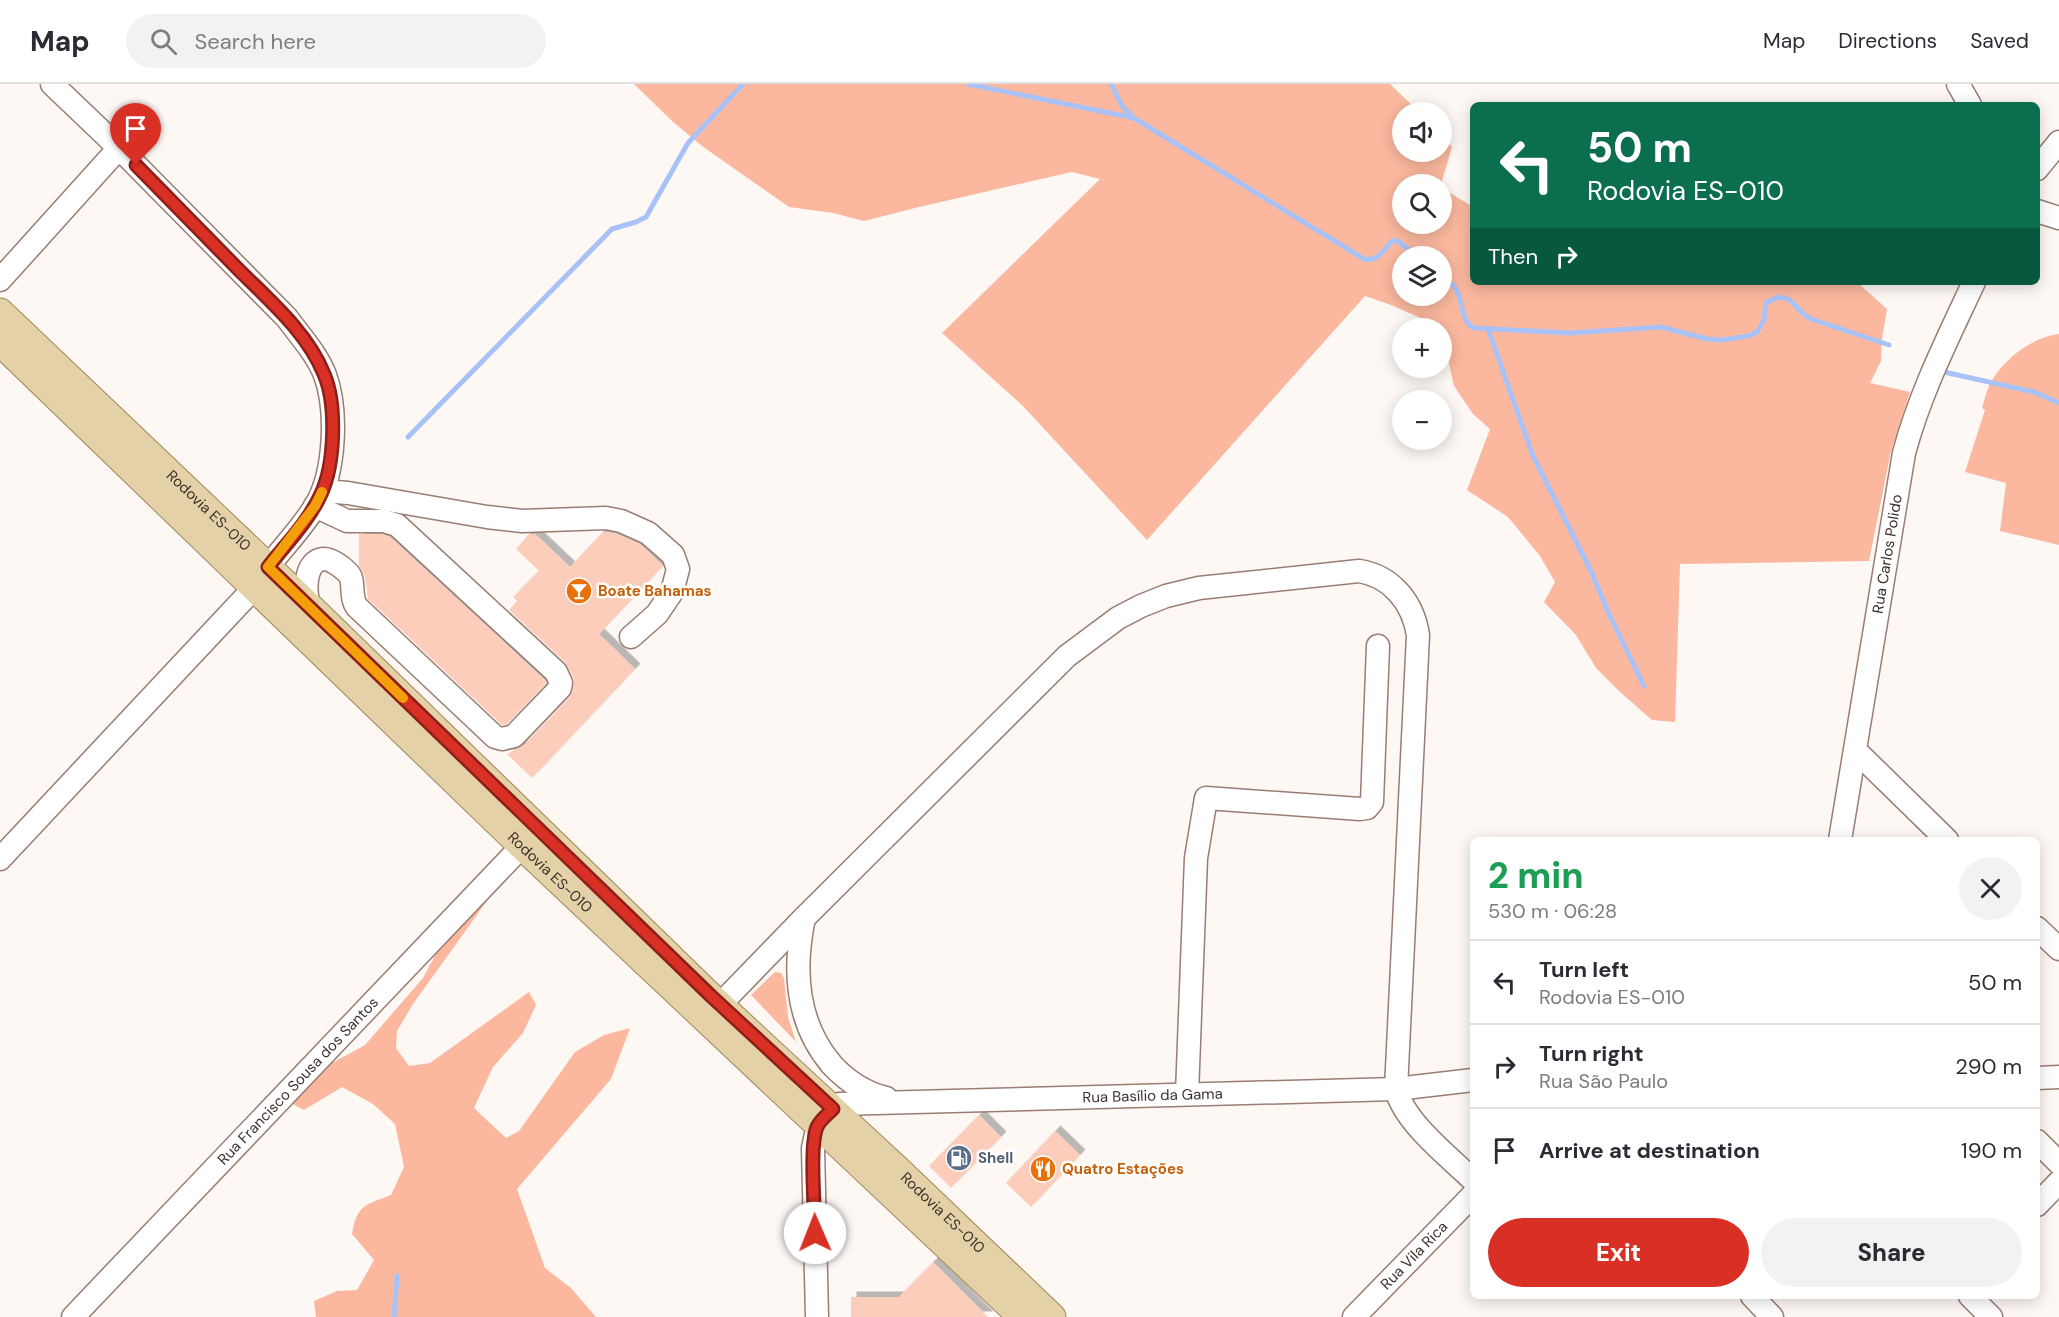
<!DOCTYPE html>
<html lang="en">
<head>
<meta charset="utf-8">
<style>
	:root { --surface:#fff; --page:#f2f2f3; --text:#2b2b33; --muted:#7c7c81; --line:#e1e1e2; --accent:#d93025 }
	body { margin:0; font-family:"DM Sans",sans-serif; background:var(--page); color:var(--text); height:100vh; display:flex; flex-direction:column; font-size:22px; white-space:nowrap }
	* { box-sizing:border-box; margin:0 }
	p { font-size:20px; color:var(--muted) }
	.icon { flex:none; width:33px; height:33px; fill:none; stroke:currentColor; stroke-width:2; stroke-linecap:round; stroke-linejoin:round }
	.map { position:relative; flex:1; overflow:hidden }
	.details { position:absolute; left:1470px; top:753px; width:570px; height:462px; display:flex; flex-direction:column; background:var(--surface); border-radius:9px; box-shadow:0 3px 15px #0003 }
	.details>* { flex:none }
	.banner { position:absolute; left:1470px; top:18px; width:570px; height:183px; border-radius:9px; box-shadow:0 3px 15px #0003; background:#0b6e4f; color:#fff; overflow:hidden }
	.controls { position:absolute; left:1392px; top:18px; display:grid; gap:12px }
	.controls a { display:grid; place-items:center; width:60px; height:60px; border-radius:50%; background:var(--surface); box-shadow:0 3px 15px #0003; font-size:30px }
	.pin { position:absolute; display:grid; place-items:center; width:51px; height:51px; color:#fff; margin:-62px -26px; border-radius:50% 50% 50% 0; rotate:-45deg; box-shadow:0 0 6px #0007 }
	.pin .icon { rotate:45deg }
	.me { position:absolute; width:66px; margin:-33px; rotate:359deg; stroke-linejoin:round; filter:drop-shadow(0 0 4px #0008) }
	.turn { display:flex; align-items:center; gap:21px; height:126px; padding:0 18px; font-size:27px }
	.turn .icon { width:78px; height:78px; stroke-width:2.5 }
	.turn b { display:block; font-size:42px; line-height:51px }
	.then { display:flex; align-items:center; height:57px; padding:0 18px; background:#0003; gap:12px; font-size:22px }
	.round { display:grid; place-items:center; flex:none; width:63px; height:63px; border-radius:32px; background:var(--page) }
	.summary { display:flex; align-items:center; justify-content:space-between; height:102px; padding:0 18px }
	h1 { font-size:36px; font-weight:800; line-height:45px; color:#1e9e55 }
	.button { display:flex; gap:12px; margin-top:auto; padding:12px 18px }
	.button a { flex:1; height:69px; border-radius:36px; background:var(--accent); color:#fff; font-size:24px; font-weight:800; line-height:69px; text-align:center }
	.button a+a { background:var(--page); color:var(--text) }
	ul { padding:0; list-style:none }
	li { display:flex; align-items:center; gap:18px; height:84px; padding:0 18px; border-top:2px solid var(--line) }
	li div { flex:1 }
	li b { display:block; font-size:22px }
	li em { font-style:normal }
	header { display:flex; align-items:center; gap:36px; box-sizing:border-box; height:84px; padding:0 30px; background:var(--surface); border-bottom:2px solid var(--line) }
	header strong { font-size:28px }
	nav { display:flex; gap:33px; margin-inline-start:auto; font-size:21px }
	.search { width:420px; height:54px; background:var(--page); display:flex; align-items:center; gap:15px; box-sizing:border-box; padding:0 21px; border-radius:33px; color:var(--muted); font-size:22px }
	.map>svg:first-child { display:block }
</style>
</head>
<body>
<header>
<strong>Map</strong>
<div class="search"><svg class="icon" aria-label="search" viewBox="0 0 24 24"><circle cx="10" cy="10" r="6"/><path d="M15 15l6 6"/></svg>Search here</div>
<nav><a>Map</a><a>Directions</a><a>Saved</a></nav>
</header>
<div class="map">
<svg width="2059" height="1233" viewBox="0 0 2059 1233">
	<defs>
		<filter id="shadow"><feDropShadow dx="5.5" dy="-5.5" stdDeviation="0" flood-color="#0004"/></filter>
	</defs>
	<rect width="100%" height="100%" fill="#fef8f5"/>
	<g fill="#fbb89f" fill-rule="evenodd">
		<path d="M634,0H1390L1419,28H1402V68H1442V51L1452,63L1441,100H1402V140H1442V104L1473,123V198H1857L1887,225L1882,255L1881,277L1870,299L1910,308L1891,367L1869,477L1680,480L1675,638L1652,636L1620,608L1596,584L1576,551L1544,518L1555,498L1540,472L1508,433L1467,406L1490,345L1473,330L1454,302L1441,243L1391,221L1365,212L1147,456L1022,321L942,249L1100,95L1072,88L919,123L864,137L833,129L789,123L702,62L673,38ZM1402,172H1442V212H1402Z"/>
		<path d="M2059,250V461L2000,447L2006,399L1965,388L1985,326L1982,324C1984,317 1986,309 1989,302C2001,277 2031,253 2059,250Z"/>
		<path d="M473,800H488L489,814L413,920L397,947L396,964L409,982L430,979L529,908L536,921L523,949L493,983L474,1024L506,1054L519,1047L575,968L604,951L630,944L611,995L517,1105L545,1184L571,1204L596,1233H316L314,1217L337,1207L357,1206L374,1176L352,1150C357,1120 366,1121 391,1111L404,1083L395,1040L373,1020L342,1003L304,1026L291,1019L299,986L332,979L365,961L423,894Z"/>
		<polygon points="775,888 781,889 784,894 788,933 796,958 751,911"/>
	</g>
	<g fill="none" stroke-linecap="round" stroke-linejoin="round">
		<g stroke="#a8c2f7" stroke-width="5">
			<path d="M968,0L1134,34L1364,175C1378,178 1384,166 1392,157H1398L1417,172"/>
			<polyline points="1111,0 1122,22 1133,33"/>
			<path d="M1442,191C1447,196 1452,199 1456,205C1463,217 1461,239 1474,244L1570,249L1661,243L1707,255L1723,256L1748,252L1757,248L1764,236L1766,219C1792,203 1792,225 1811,235L1889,261"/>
			<polyline points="1488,245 1533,372 1590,485 1609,530 1644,602"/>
			<polyline points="1944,288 2034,308 2059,319"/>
			<polyline points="408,353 612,145 636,138 646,133 688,59 743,0"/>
			<polyline points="394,1233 397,1192"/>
		</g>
	</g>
	<g fill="#fdcdbb" filter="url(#shadow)">
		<polygon points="606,448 617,450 640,460 663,482 599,550 635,585 532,694 507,670 524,661 570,613 574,601 573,593 565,578 509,526 517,517 513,513 539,487 516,465 529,450 535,450 570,483 601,450"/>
		<polygon points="359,450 382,450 390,453 545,596 546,599 507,640 502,641 368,515 365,493 359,482"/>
		<polygon points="979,1031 1001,1053 951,1104 929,1082"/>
		<polygon points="1055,1047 1080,1071 1031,1123 1006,1099"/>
		<polygon points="933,1178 988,1233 851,1233 851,1213 899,1213"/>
	</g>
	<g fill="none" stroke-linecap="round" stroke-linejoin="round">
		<defs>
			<g id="minor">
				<path d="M52,0L119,64L287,234C300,252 317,270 325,291C338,327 335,389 316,421C303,443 283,463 268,483"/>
				<polyline points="1958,0 1970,21"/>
				<polyline points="2037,85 2059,58"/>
				<polyline points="2037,127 2059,134"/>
				<polyline points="0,196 119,64"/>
				<polyline points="323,407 348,409 487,433 522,437 606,434 621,437 648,449 673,471 678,485 672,508 657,530 631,553"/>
				<path d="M310,523C304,510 304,477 323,475C330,474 342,483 347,488C356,495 349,513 357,523L495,653L502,655L514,652L560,604L561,599L556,588L397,441L384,437H347L315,422"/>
				<polyline points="1856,667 1947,756"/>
				<path id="s1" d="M1840,756L1904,369C1920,309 1948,254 1974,198"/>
				<polyline points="0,775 254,504"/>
				<path d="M804,834C793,886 796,939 832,981C847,997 865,1009 886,1014"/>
				<polyline points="2037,844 2059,865"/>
				<path d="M708,933L804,834L1067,572L1118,534L1141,522L1166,512L1199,504L1359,487C1392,492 1413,519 1418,551L1396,1005C1404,1038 1448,1072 1473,1096"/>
				<polyline points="2037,994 2059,993"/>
				<polyline points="1187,1010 1196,774 1206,714 1360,725 1367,724 1372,718 1378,562"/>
				<polyline points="2037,1057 2059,1079"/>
				<polyline points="2037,1121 2059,1098"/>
				<polyline points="1752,1212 1772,1233"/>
				<polyline points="1970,1212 1991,1233"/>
				<path id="s2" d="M73,1233L522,762"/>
				<path id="s3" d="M817,1233L813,1064L818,1041L839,1020L1396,1005L1473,996"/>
				<path id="s4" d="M1354,1233L1473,1111"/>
			</g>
			<g id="major">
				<path id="s5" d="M0,228L310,523L710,912L899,1087L1052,1233"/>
				<path id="s6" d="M0,258L522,762L1022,1233"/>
			</g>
		</defs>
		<use href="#minor" stroke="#9a7d72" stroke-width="25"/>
		<use href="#major" stroke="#a08656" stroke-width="29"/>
		<use href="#minor" stroke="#fff" stroke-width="22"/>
		<use href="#major" stroke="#e5d1a7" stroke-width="27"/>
	</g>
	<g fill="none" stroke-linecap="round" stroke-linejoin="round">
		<defs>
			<path id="route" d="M136,81C170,116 204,150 238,185C269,216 307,248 324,290C337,320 335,380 321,410C309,437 286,460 268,483L711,912L833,1025C828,1030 820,1036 817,1043C809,1062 815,1125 815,1149"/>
		</defs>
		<use href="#route" stroke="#8d1f18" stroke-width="15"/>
		<use href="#route" stroke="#d93025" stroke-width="10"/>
		<polyline stroke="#f59e0b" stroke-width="10" points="322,408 315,422 268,483 403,614"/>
	</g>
	<defs>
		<symbol id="bar-disc" viewBox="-11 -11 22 22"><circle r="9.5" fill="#e8710a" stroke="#fff"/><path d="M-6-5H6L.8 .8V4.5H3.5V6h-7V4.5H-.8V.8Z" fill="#fff"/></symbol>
		<symbol id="fuel-disc" viewBox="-11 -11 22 22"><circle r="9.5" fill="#5c6f8a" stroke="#fff"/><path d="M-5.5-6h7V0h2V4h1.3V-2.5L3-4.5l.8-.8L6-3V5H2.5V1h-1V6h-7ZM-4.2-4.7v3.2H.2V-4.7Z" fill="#fff"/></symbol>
		<symbol id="restaurant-disc" viewBox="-11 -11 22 22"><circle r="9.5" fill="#e8710a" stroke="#fff"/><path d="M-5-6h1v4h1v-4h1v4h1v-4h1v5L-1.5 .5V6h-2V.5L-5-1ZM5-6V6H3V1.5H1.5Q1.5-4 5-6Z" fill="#fff"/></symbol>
	</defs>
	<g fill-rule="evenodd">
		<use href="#bar-disc" x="564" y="492" width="30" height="30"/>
		<use href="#fuel-disc" x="944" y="1059" width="30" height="30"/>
		<use href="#restaurant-disc" x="1028" y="1070" width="30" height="30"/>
	</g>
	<g text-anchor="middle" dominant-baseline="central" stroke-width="5" stroke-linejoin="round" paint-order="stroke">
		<g font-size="15" fill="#3e312d" stroke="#fff">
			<text stroke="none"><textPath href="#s5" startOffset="288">Rodovia ES-010</textPath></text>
			<text stroke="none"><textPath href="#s1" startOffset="290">Rua Carlos Polido</textPath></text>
			<text stroke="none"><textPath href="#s6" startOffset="764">Rodovia ES-010</textPath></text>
			<text stroke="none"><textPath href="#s2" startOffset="326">Rua Francisco Sousa dos Santos</textPath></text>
			<text stroke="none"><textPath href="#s3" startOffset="536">Rua Basílio da Gama</textPath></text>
			<text stroke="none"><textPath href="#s5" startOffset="1304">Rodovia ES-010</textPath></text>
			<text stroke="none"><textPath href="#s4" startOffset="86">Rua Vila Rica</textPath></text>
		</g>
		<g font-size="15" font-weight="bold" fill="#c56008" stroke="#fff" text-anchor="start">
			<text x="598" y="507">Boate Bahamas</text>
			<text x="1062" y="1085">Quatro Estações</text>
		</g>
		<g font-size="15" font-weight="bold" fill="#4e5e75" stroke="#fff" text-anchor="start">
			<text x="978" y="1074">Shell</text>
		</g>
	</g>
</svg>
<div class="controls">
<a><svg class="icon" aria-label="sound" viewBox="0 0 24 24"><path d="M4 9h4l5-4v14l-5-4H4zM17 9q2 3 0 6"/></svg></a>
<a><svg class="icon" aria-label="search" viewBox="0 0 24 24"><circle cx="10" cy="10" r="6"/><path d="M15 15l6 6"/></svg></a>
<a><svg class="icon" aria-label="layers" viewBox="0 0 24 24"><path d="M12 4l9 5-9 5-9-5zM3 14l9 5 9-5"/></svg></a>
<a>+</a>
<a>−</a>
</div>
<div class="pin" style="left:136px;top:81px;background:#d93025"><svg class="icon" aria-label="arrive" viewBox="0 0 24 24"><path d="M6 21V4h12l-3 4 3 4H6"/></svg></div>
<svg class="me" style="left:815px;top:1149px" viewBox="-20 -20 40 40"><circle r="19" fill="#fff"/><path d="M0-13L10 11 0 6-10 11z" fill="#d93025"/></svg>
<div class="banner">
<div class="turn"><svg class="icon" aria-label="left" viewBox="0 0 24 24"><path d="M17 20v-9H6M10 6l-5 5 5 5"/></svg><div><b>50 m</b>Rodovia ES-010</div></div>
<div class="then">Then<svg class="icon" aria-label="right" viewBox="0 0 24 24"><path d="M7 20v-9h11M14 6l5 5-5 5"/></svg></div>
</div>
<section class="details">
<div class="summary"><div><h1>2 min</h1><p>530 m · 06:28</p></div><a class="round"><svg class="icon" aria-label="close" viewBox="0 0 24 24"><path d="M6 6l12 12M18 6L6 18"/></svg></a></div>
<ul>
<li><svg class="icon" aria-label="left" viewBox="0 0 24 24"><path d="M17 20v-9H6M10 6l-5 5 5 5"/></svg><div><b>Turn left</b><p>Rodovia ES-010</p></div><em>50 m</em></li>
<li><svg class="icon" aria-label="right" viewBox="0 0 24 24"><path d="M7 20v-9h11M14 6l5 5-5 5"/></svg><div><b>Turn right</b><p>Rua São Paulo</p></div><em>290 m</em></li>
<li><svg class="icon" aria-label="arrive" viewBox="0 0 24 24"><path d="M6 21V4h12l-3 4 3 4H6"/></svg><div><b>Arrive at destination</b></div><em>190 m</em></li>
</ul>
<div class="button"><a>Exit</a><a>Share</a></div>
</section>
</div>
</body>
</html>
